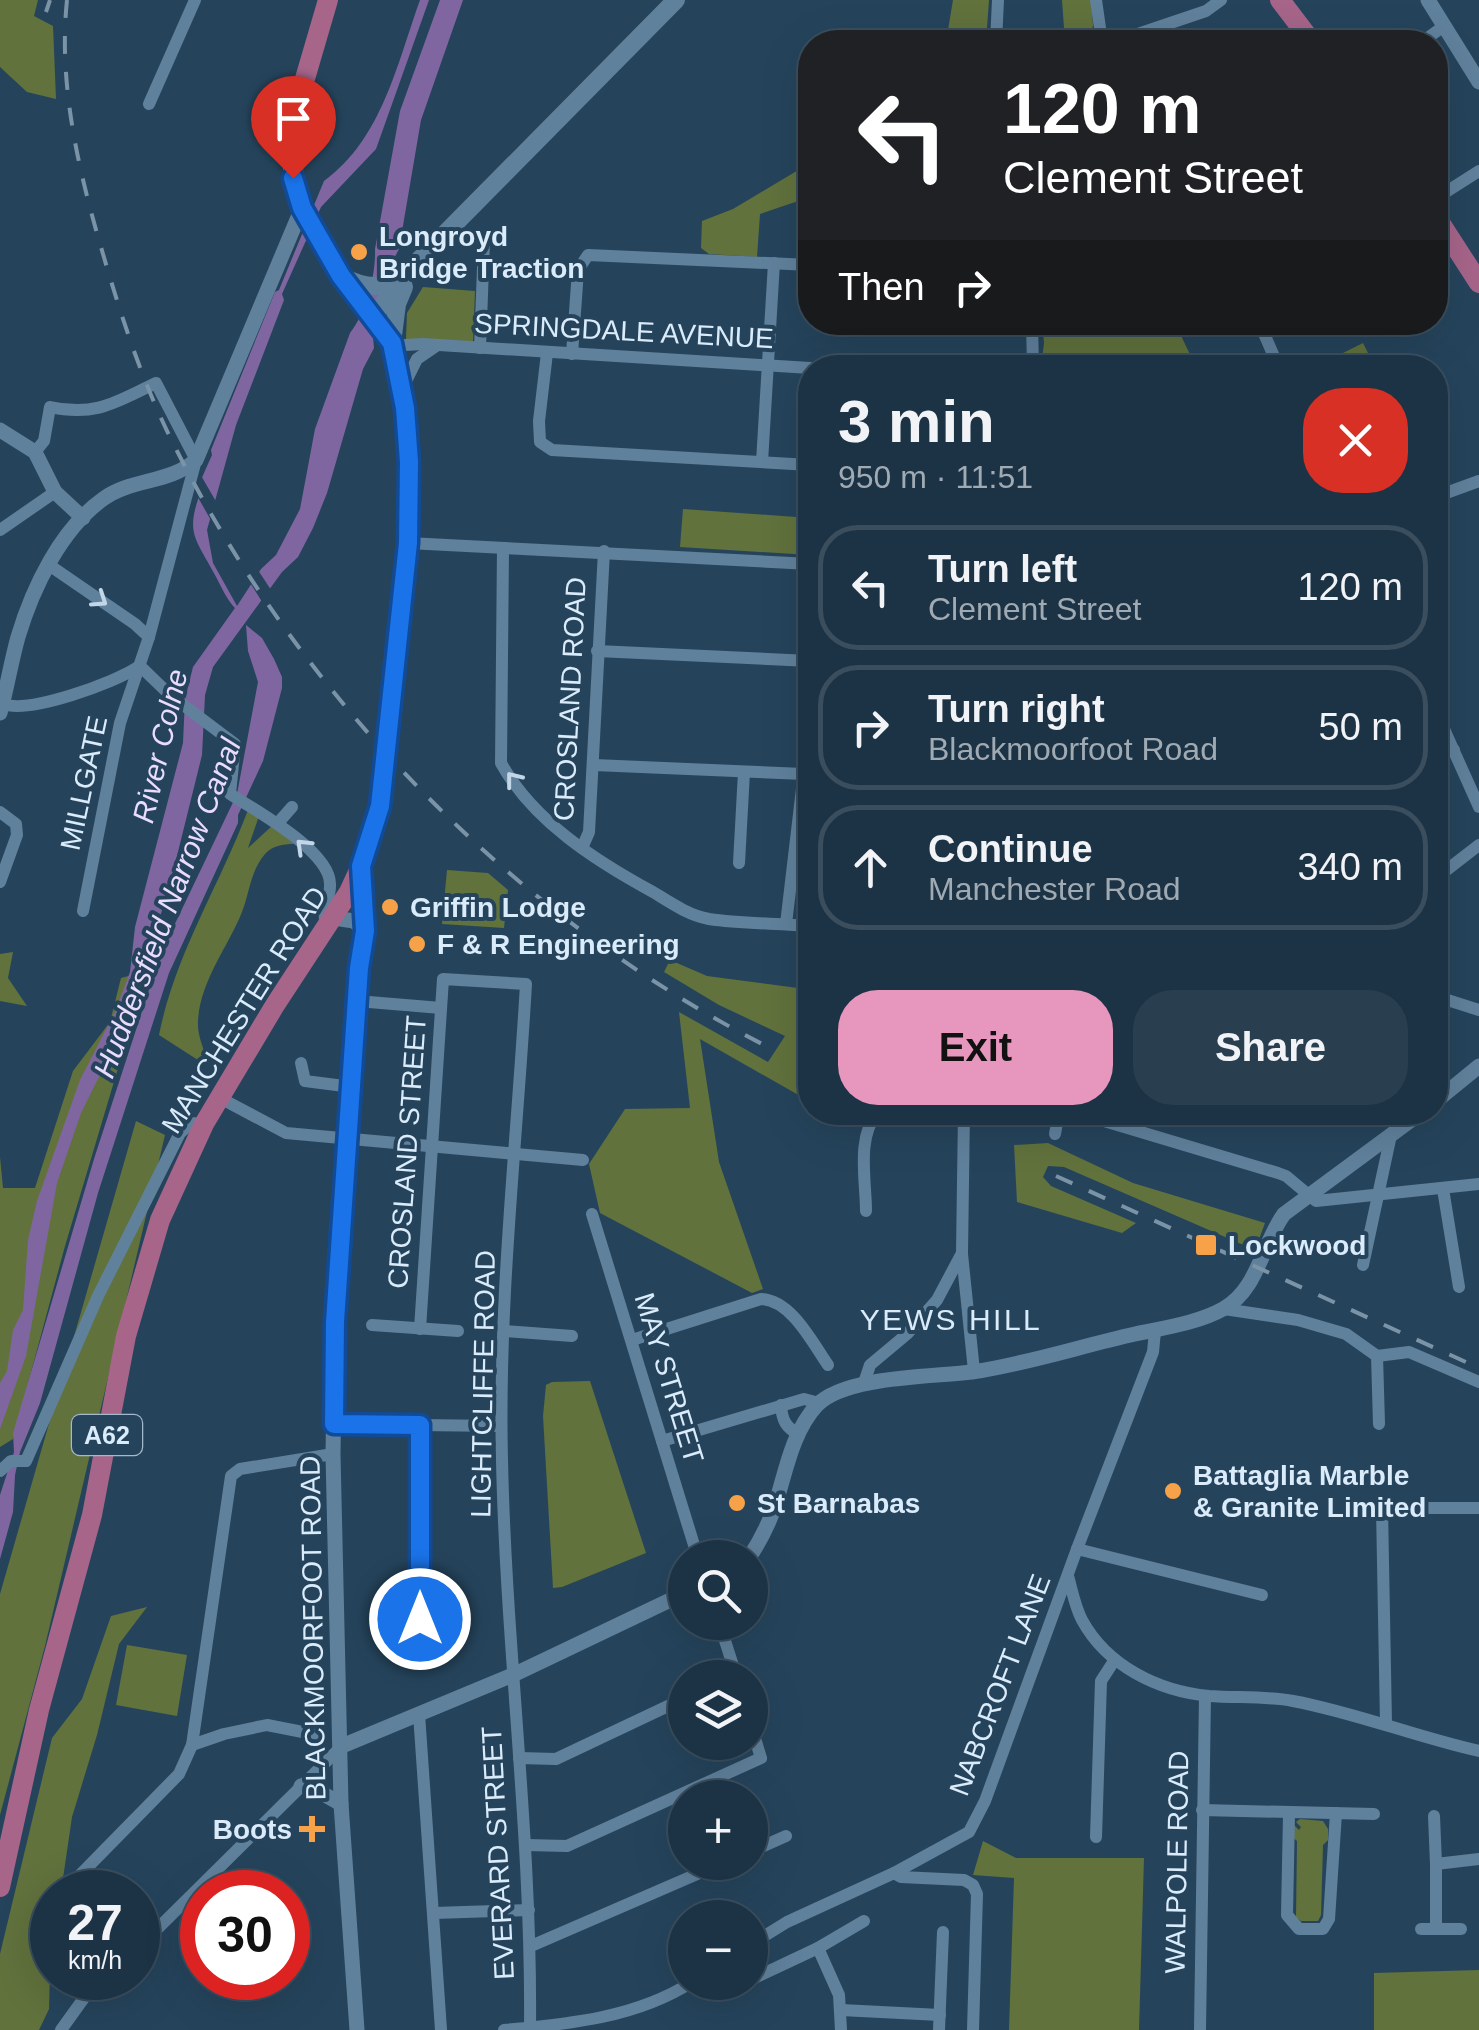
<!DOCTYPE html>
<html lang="en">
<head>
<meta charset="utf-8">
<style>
	:root { --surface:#1c3345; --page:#293f50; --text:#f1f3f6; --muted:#a0aab3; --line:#3a4e5e; --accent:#e797bd }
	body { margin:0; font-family:Arial,sans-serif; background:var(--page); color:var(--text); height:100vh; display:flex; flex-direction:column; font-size:38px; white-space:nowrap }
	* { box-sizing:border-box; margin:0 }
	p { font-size:32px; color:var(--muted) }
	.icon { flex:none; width:55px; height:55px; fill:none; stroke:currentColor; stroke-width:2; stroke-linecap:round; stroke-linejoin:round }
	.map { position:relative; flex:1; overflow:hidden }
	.side { position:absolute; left:798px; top:355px; width:650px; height:770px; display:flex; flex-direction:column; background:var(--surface); border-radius:40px; box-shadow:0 10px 40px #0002,0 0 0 2px var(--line) }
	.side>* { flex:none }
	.guide { position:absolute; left:798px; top:30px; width:650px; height:305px; border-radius:40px; box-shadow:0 10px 40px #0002,0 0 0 2px var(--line); background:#202124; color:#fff; overflow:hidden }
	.tools { position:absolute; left:668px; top:1540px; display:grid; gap:20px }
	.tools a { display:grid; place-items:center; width:100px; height:100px; border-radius:50%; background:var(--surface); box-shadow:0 10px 40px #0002,0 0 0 2px var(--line); font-size:50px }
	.speed { position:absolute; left:30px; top:1870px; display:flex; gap:20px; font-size:50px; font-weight:700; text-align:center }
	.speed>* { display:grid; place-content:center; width:130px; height:130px; border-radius:50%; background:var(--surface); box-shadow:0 10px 40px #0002,0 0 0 2px var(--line); line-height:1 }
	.speed small { font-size:25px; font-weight:400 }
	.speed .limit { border:15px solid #d22; background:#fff; color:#111 }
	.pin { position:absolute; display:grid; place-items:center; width:85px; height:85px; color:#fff; margin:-102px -42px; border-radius:50% 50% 50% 0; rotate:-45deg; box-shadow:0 0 10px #0007 }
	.pin .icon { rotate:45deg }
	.me { position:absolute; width:110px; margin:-55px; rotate:0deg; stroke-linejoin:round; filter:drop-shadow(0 0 8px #0008) }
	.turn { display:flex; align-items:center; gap:35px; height:210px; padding:0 40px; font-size:45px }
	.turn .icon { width:130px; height:130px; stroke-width:2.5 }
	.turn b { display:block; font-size:70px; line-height:85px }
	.then { display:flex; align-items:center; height:95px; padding:0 40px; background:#0003; gap:20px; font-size:38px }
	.round { display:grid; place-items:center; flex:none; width:105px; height:105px; border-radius:40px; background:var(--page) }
	.headline { display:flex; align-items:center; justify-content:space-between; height:170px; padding:0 40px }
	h1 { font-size:60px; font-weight:700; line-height:75px }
	.action { display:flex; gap:20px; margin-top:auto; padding:20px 40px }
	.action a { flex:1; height:115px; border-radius:40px; background:var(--accent); color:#111; font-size:40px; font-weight:700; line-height:115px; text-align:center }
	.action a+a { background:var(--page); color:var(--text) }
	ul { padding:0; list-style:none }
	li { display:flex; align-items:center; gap:30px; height:125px; margin:0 20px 15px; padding:0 20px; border:5px solid var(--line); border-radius:40px }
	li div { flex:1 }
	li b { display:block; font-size:38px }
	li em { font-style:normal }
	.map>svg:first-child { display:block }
</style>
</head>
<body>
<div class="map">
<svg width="1479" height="2030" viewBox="0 0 1479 2030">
	<rect width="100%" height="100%" fill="#25445c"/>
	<g fill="#61723d">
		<polygon points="0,0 38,0 34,16 53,26 56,99 27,92 0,67"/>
		<polygon points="953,0 989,0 986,42 946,42"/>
		<polygon points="1062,0 1091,0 1093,25 1090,42 1065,42"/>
		<polygon points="810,163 810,197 760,214 757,257 709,254 701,248 702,221 733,209"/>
		<polygon points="423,287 475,291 473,342 406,339 407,313"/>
		<polygon points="1042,322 1175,323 1196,367 1041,367 1044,343"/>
		<polygon points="1363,343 1375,367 1340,367 1335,357"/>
		<polygon points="683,509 810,518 810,555 680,547"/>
		<path d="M248,810L259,816L248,848L273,825L294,844C283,844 272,846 265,854C250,872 250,891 242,912C228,947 200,981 198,1021C197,1034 203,1047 207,1059L201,1062L159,1035C175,954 219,887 248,810Z"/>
		<polygon points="447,870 488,873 508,890 504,928 442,924"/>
		<polygon points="13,952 8,978 27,1006 0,1001 0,954"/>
		<polygon points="670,960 707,976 798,988 810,1009 810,1083 802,1097 700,1039 719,1162 763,1289 752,1293 600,1213 589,1164 625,1109 690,1108 679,1012 768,1062 785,1036 719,1005 664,972"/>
		<polygon points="147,971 65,1246 13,1439 0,1447 0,1157 3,1188 35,1188 73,1071 110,1022 121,978"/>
		<polygon points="136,1121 165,1135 45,1646 0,1815 0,1594"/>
		<polygon points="1048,1143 1133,1183 1265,1223 1255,1250 1064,1167 1048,1166 1043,1177 1051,1186 1136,1223 1122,1233 1017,1202 1014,1145"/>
		<polygon points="590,1381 646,1553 562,1587 553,1588 543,1416 546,1385 552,1382"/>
		<polygon points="147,1607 119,1644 97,1735 72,1817 61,1892 52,1892 49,2009 39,2030 0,2030 0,1954 52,1738 82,1699 111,1616"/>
		<polygon points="127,1645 187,1655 177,1716 116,1705"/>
		<polygon points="1300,1819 1323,1821 1328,1829 1328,1840 1323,1845 1321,1915 1318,1921 1301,1921 1296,1917 1297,1841 1292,1837 1294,1825 1299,1830 1301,1827 1296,1822"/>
		<polygon points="983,1841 1016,1858 1144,1858 1139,2030 1009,2030 1014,1878 973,1875"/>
		<polygon points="1479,1970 1479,2030 1374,2030 1374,1973"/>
	</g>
	<g fill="#8066a1">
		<path d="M420,0H429L376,149L321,207L282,294L284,300L236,425L207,530L213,563L237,606L261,569L276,555L300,509L315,429L350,333C366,313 376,275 375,249L400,111L440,0H463L421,120L399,249L388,270L373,337L374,348L363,369L327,493L313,528L298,557L282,572L213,667L205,695L202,755L171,880L133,1008L81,1113L57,1183L26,1356L0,1429V1383L7,1371L13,1330L23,1310L28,1240L37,1201L80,1080L115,1012L130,972L135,927L183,743L185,699L193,667L235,608C227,600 221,586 215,575C194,536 185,533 202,488L200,482L212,455L211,450L275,292L279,290L324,181C382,139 397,64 420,0Z"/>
		<polygon points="246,625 262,638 274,659 282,677 282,688 263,761 238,815 238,823 169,973 98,1193 40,1403 20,1452 15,1475 13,1512 0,1559 0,1495 14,1452 13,1433 94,1159 161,953 237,794 258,682 248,651"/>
	</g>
	<g fill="#25445c">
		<polygon points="199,472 218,505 213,524 195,492"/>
		<polygon points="256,567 273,593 264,605 249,581"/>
	</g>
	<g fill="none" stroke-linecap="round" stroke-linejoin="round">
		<g stroke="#60819c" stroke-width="12">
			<polyline points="1096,0 1102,42"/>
			<polyline points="996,42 998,0"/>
			<polyline points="1114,42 1206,11 1221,0"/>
			<polyline points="1422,42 1444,26"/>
			<polyline points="149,104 195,0"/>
			<polyline points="1435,199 1479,171"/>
			<polyline points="1032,322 1033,368"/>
			<polyline points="1259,322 1279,368"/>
			<polyline points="480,348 484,241"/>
			<polyline points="395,349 405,345 423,344 810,368"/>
			<polyline points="547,353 539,421 540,442 552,450 810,465"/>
			<polyline points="572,354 578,270 588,255 810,265"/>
			<polyline points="404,385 417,359 436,346"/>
			<path d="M35,452L44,441L50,407C96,417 116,402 156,383L196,460L149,637L120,723L83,911"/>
			<polyline points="762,462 774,263"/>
			<polyline points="1435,497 1479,481"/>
			<polyline points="0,530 55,492"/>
			<polyline points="408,543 810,564"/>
			<path d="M503,548L501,763C533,821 596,861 653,892C671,903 688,915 709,919C742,924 777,923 810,926"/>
			<polyline points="49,565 135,624 149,637"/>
			<polyline points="597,651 810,661"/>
			<path d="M140,666L170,695L235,744L230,794C255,810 330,851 330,884C331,898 321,910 326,923"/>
			<path d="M3,704C29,714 114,683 138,667"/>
			<polyline points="1435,709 1479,807"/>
			<polyline points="1435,752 1454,750"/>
			<polyline points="594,765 804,774"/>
			<polyline points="0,812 16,824 17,835 0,882"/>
			<polyline points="278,823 292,807"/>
			<polyline points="582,848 589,832 604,551"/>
			<polyline points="739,863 744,772"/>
			<polyline points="1435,879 1479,845"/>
			<polyline points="786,924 810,721"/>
			<polyline points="1435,996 1479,1010"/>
			<polyline points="357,1001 441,1008"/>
			<polyline points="301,1063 305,1081 352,1087"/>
			<polyline points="220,1098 286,1133 583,1160"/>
			<polyline points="936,1112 964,1117"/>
			<polyline points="1074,1112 1278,1173 1286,1176 1316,1201 1479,1184"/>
			<polyline points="1388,1112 1399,1129"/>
			<polyline points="1055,1134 1059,1112"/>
			<polyline points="1443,1189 1459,1287"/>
			<path d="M866,1211C866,1180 856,1137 878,1112"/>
			<polyline points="592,1214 698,1558"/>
			<polyline points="962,1254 974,1371"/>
			<polyline points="1363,1265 1391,1135"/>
			<polyline points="1224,1309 1298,1320 1346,1334 1377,1356 1379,1424"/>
			<polyline points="372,1325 458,1331"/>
			<path d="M420,1329L443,979L526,984C517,1140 498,1304 502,1460C506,1650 532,1838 530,2028"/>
			<polyline points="505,1331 572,1336"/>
			<path d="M632,1340L761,1299C791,1300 812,1342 828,1365"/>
			<polyline points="1377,1356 1409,1352 1479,1382"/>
			<polyline points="864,1383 870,1365 907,1334 937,1300 962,1253 964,1112"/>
			<path d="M781,1405C782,1421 786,1427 799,1435"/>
			<polyline points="334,1424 501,1426"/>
			<polyline points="662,1441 804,1399 819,1403"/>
			<polyline points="0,1471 11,1461 26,1461 98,1296 180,1133 191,1123 204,1124"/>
			<polyline points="1077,1549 1262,1595"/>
			<path d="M1068,1576C1072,1590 1075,1607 1082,1620C1107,1666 1158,1691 1209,1696C1237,1698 1266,1696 1293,1701C1357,1713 1416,1737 1479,1751"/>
			<polyline points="719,1622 737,1678"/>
			<polyline points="419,1653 420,1425"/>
			<polyline points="419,1714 441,2030"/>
			<polyline points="1386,1723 1382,1508 1479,1508"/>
			<polyline points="192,1745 224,1734 267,1725 318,1735"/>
			<polyline points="519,1758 556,1759 685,1698"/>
			<polyline points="1202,1810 1374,1814"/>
			<polyline points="1289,1814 1287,1915 1299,1929 1323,1929 1329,1919 1336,1813"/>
			<polyline points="1434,1816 1436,1864"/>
			<polyline points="1096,1837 1101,1681 1114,1661"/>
			<polyline points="526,1845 567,1846 761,1758 750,1722"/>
			<polyline points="750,1852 786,1836"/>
			<polyline points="894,1873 901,1877 964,1880 973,1885 977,1894 973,2030"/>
			<polyline points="79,1892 78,1877 179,1774 192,1745 231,1476 240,1469 333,1454"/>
			<polyline points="434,1913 529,1910"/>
			<polyline points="1421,1929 1461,1929"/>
			<polyline points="1436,1929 1436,1864 1479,1859"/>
			<polyline points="750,1945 787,1922 894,1873 969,1832 985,1801 1077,1549 1153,1352 1155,1331"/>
			<polyline points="531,1946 725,1862"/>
			<polyline points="138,1948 342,1746"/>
			<polyline points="818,1948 839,1995 841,2030"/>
			<polyline points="750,1980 818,1948 864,1921"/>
			<polyline points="841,2010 940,2015"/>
			<polyline points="61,2030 84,1998 106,1978"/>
			<path d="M504,2030C568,2024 636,2018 692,1982"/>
			<polyline points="939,2030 943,1932"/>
			<polyline points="1200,2030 1205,1696"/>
		</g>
		<g stroke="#60819c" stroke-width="15">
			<polyline points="1428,0 1479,82"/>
			<polyline points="0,430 35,452 55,492 83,518"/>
			<path d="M0,713C7,688 11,662 18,637C33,587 61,529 103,499C132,478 169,484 196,460L302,208"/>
			<polyline points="334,918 354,921 365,931"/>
			<polyline points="1435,1102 1479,1066"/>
			<path d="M749,1558C762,1538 772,1518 778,1496C787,1465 794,1430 817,1405C845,1376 932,1377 972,1372C1027,1364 1081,1346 1135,1334C1163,1328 1198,1323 1223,1309C1258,1290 1262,1244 1284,1214L1422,1112"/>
			<polyline points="342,1746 513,1675 685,1593"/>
			<polyline points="301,1786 313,1788 341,1804"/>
			<polyline points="357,2030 341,1804 333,1454 335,1322 359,968 365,931 361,866"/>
		</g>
		<g stroke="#60819c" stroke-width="18">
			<path d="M341,276C356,284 374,290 390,283"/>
			<polyline points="372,318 416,263 676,0"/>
			<polyline points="392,343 397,304 404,287"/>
		</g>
		<g stroke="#a66589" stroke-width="20">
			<polyline points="1280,0 1312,42"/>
			<polyline points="1435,215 1479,283"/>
			<polyline points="0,1887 39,1710 92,1515 126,1336 160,1220 204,1124 275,1005 349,892 361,866 380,806 408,543 409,462 405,408 395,349 345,282 302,208 294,183 292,153 297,106 328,0"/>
		</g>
		<g stroke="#7b93a7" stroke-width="4" stroke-dasharray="18 18" stroke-linecap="butt">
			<path d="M67,0C58,85 79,173 103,254C122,319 143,384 174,445C301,699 514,917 766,1046"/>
			<polyline points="46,12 50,0"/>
			<polyline points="1056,1176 1479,1368"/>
		</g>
	</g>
	<defs><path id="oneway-chevron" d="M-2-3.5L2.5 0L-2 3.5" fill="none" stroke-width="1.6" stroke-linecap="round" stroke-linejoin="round" transform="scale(2.5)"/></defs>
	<g stroke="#c2d6e7">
		<use href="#oneway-chevron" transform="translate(100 600) rotate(34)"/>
		<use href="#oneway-chevron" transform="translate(513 779) rotate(-128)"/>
		<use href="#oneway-chevron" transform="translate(303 846) rotate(-136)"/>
	</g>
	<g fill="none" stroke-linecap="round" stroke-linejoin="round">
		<defs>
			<polyline id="route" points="293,178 302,208 341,276 392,343 405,408 409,462 408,543 380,806 361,866 365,931 359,968 335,1322 334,1424 420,1425 420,1619"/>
		</defs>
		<use href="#route" stroke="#114b97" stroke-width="25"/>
		<use href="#route" stroke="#1a73e8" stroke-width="18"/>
	</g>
	<g fill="#f7a248" stroke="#25445c" stroke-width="4">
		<circle cx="359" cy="252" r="10"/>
		<circle cx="390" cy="907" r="10"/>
		<circle cx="417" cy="944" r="10"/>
		<rect x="1194" y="1233" width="24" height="24" rx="5"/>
		<circle cx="1173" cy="1491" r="10"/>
		<circle cx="737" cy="1503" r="10"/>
		<path d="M307 1814h10v10h10v10h-10v10h-10v-10h-10v-10h10z"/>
	</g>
	<g text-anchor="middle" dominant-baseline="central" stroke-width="8" stroke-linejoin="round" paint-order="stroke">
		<rect fill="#25445c" stroke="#a4b9cb" stroke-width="2.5" x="72" y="1415" width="70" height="40" rx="8"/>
		<g font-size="25" font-weight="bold" fill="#daebfa">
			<text x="107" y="1435">A62</text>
		</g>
		<g font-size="28" font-weight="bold" fill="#daebfa" stroke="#25445c" text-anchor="start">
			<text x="379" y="236">Longroyd<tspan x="379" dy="32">Bridge Traction</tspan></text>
			<text x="410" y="907">Griffin Lodge</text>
			<text x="437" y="944">F &amp; R Engineering</text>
			<text x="1228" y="1245">Lockwood</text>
			<text x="1193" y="1475">Battaglia Marble<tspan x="1193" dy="32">&amp; Granite Limited</tspan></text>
			<text x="757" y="1503">St Barnabas</text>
			<text x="292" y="1829" text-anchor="end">Boots</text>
		</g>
		<g font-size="28" fill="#daebfa" stroke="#25445c">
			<text transform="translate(624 331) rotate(3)">SPRINGDALE AVENUE</text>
			<text transform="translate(570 699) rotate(-87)">CROSLAND ROAD</text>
			<text transform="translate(84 783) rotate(-78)">MILLGATE</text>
			<text transform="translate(244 1010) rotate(-58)">MANCHESTER ROAD</text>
			<text transform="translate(407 1152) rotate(-86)">CROSLAND STREET</text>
			<text transform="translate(669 1378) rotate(73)">MAY STREET</text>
			<text transform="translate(483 1384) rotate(-89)">LIGHTCLIFFE ROAD</text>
			<text transform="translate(313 1628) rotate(-91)">BLACKMOORFOOT ROAD</text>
			<text transform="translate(1000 1685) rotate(-69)">NABCROFT LANE</text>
			<text transform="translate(498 1853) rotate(-93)">EVERARD STREET</text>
			<text transform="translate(1177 1862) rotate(-89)">WALPOLE ROAD</text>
		</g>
		<g font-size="30" font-style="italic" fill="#eadcff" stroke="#25445c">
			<text transform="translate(160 746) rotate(-77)">River Colne</text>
			<text transform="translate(167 908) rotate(-69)">Huddersfield Narrow Canal</text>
		</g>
		<g font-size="30" letter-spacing="2.5" fill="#daebfa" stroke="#25445c">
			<text x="951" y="1319">YEWS HILL</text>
		</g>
	</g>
</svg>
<div class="tools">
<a><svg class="icon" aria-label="search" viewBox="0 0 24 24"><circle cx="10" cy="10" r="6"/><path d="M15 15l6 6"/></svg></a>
<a><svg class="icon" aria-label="layers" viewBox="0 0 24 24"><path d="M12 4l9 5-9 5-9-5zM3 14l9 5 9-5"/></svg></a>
<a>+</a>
<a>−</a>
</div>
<div class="speed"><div>27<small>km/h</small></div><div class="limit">30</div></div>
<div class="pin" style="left:293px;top:178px;background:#d93025"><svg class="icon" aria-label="arrive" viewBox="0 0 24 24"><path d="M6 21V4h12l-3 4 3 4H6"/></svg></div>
<svg class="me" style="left:420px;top:1619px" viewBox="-20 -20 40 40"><circle r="17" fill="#1a73e8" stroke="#fff" stroke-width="3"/><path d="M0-11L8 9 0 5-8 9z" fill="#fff"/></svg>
<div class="guide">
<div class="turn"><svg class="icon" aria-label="left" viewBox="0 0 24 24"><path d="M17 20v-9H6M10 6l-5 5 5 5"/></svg><div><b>120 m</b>Clement Street</div></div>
<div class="then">Then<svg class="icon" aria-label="right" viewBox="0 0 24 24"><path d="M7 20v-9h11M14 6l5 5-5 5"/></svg></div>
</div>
<section class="side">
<div class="headline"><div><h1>3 min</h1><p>950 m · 11:51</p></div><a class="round" style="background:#d93025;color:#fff"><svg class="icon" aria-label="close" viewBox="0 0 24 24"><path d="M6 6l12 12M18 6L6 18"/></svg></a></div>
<ul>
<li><svg class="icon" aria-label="left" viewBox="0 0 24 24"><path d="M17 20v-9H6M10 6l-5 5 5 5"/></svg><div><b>Turn left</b><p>Clement Street</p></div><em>120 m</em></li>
<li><svg class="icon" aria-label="right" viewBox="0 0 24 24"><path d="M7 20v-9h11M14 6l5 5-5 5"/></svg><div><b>Turn right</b><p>Blackmoorfoot Road</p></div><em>50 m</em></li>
<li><svg class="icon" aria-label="ahead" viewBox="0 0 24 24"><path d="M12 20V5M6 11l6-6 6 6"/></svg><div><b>Continue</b><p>Manchester Road</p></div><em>340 m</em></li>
</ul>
<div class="action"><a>Exit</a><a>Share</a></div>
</section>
</div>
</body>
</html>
